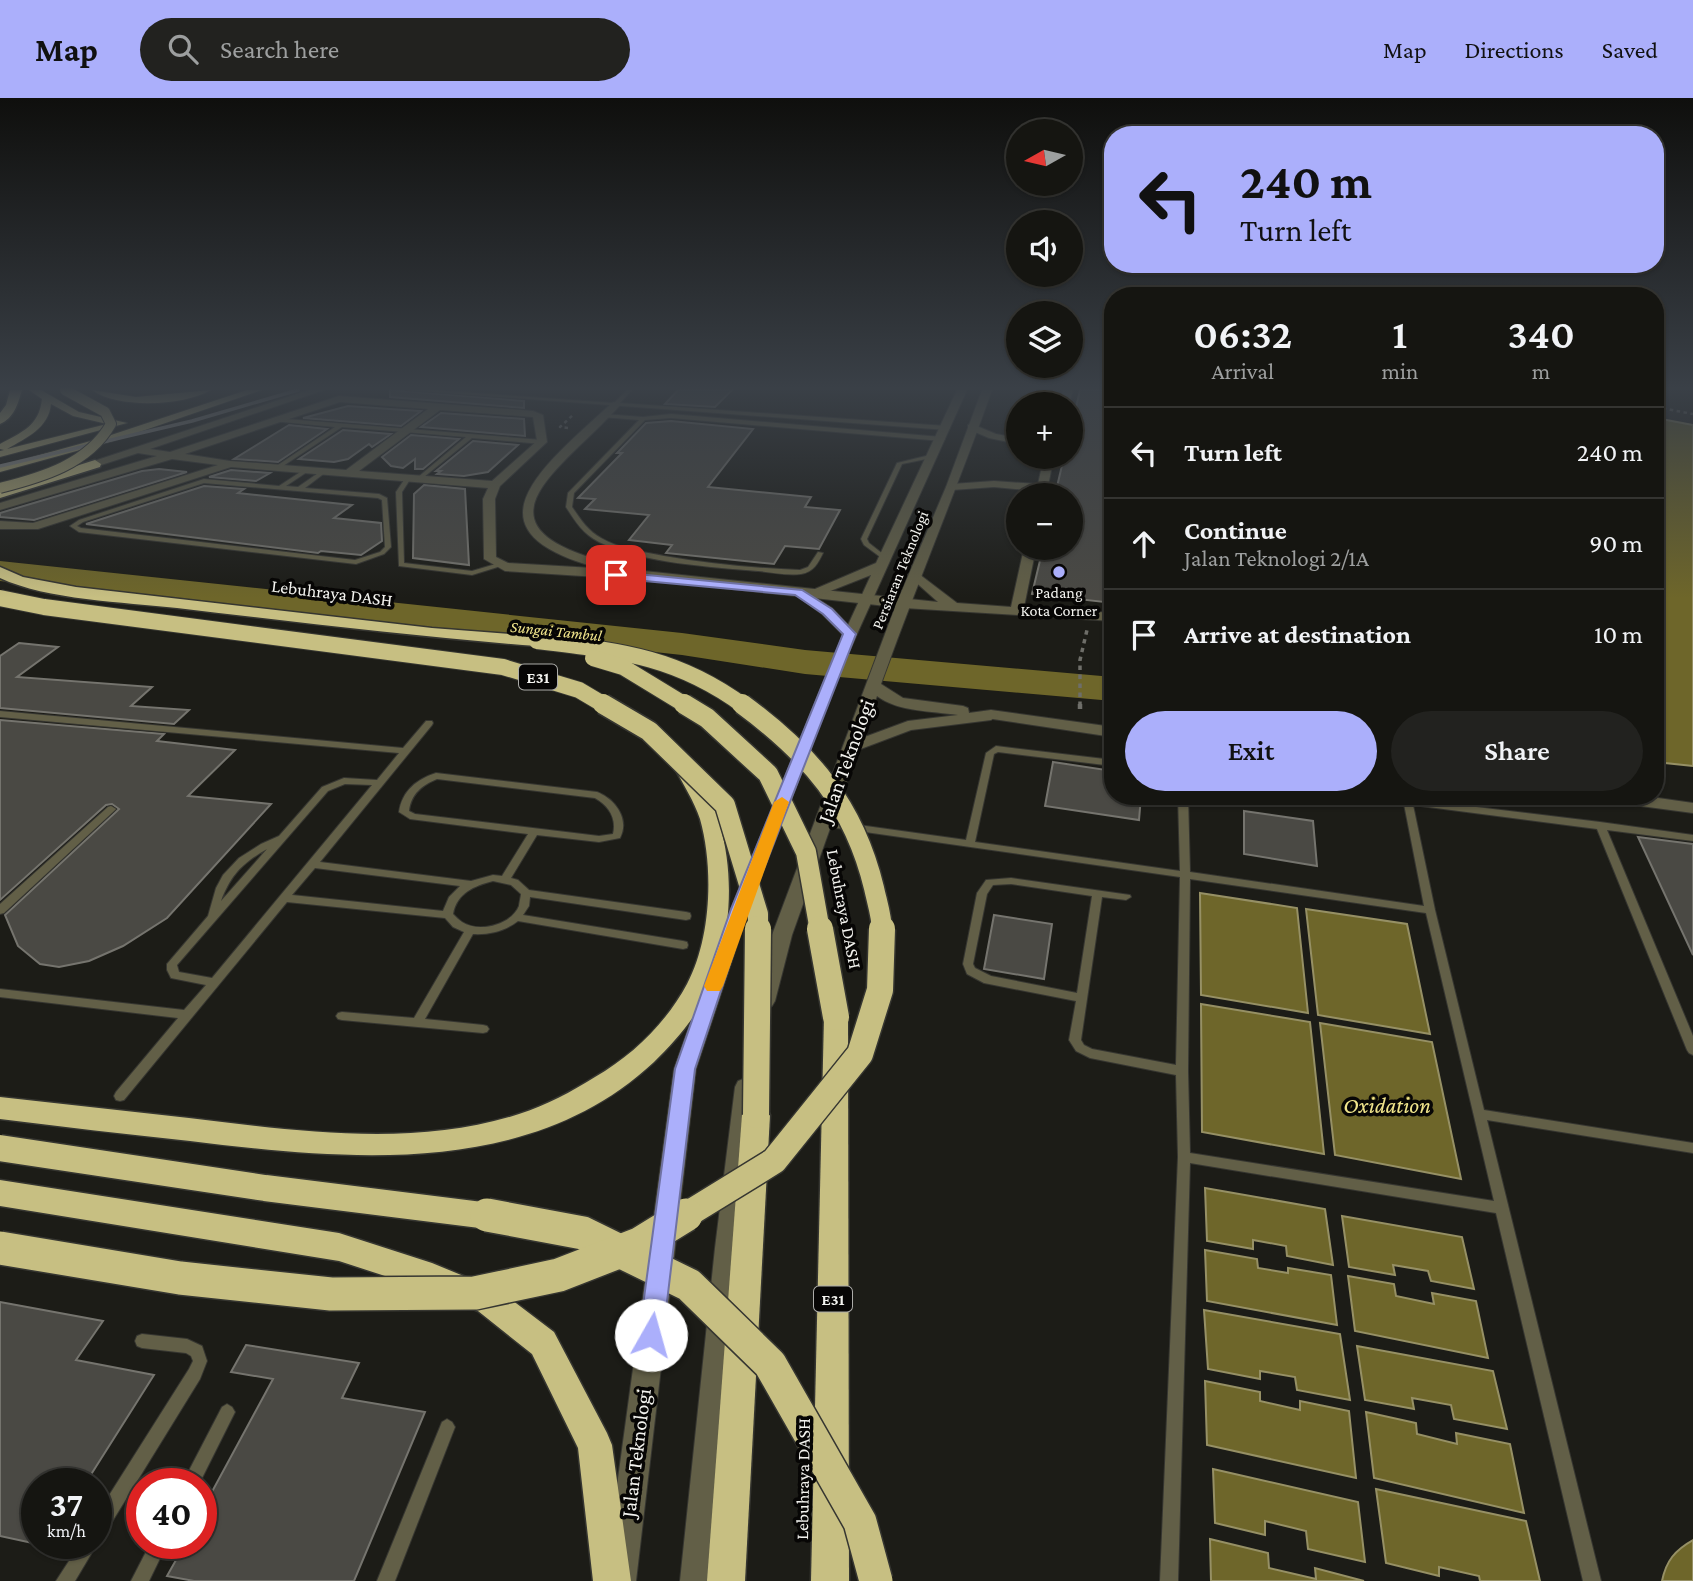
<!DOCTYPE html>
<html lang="en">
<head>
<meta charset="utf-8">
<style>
	:root { --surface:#151511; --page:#22221f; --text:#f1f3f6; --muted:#9d9f9f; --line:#343431; --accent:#abaffb }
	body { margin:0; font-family:"Crimson Pro",serif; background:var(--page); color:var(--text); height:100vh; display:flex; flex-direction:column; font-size:26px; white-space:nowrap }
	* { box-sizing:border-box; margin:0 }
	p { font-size:23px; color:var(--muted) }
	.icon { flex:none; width:38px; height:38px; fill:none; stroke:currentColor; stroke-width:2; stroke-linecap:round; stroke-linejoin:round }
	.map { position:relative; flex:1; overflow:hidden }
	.drawer { position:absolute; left:1104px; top:189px; width:560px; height:518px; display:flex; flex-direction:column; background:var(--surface); border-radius:28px; box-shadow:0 2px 5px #0004,0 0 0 2px var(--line) }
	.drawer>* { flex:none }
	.hud { position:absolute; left:1104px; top:28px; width:560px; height:147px; border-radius:28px; box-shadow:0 2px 5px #0004,0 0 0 2px var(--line); background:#abaffb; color:#111; overflow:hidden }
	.needle { width:46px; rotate:262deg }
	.fabs { position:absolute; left:1006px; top:21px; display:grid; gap:14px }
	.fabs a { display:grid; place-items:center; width:77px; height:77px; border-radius:50%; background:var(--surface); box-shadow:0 2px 5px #0004,0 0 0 2px var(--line); font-size:35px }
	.speed { position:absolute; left:21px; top:1370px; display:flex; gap:14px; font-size:35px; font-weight:700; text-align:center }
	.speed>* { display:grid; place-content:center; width:91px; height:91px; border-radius:50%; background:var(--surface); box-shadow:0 2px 5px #0004,0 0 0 2px var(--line); line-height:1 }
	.speed small { font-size:18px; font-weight:400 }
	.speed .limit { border:10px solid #d22; background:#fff; color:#111 }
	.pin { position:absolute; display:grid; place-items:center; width:60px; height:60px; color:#fff; margin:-30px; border-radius:14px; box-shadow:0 4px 10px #0006 }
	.me { position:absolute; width:77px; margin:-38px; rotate:7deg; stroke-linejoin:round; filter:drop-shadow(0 0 5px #0008) }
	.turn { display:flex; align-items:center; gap:24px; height:147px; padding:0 21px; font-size:32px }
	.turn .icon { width:91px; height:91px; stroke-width:2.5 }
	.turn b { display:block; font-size:49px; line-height:60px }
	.eta { display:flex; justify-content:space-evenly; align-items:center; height:119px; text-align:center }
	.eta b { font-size:42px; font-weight:600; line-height:49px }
	.cta { display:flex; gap:14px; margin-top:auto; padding:14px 21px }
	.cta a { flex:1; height:80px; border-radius:42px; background:var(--accent); color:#111; font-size:28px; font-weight:600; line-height:80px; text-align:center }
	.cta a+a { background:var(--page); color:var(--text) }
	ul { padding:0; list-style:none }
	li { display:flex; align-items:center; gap:21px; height:91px; padding:0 21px; border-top:2px solid var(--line) }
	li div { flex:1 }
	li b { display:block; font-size:26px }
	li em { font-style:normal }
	header { display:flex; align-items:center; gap:42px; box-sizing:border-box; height:98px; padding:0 35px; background:var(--accent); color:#111 }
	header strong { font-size:33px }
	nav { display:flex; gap:38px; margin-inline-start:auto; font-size:24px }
	.search { width:490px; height:63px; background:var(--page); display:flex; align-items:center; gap:18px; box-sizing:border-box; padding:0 24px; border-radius:38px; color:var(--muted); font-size:26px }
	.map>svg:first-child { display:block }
</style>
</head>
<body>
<header>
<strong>Map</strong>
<div class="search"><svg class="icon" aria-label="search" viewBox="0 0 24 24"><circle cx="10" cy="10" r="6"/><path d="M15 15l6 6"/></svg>Search here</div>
<nav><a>Map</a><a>Directions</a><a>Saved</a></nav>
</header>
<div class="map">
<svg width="1693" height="1483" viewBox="0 0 1693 1483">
	<rect width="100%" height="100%" fill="#1c1c17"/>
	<g fill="#6e662a" stroke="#969065" stroke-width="2">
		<polygon points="1656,320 1693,327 1693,668 1656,664"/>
		<polygon points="1200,795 1297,810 1308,915 1201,897"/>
		<polygon points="1306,811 1407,826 1430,936 1318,917"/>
		<polygon points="1201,906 1310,924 1324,1056 1202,1034"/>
		<polygon points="1320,925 1432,944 1461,1081 1335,1057"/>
		<polygon points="1205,1090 1325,1111 1333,1167 1287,1158 1286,1148 1253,1142 1253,1151 1207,1143"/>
		<polygon points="1342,1118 1462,1139 1474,1191 1431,1183 1428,1173 1393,1167 1395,1177 1349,1169"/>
		<polygon points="1205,1152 1257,1161 1258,1170 1288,1175 1288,1170 1331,1177 1337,1227 1207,1203"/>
		<polygon points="1348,1178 1394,1186 1396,1198 1434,1206 1432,1195 1476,1203 1488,1260 1355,1233"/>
		<polygon points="1204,1212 1340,1236 1350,1302 1297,1292 1295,1279 1260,1273 1260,1281 1208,1271"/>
		<polygon points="1357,1248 1493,1273 1507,1331 1454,1321 1451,1307 1412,1300 1414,1311 1365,1302"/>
		<polygon points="1205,1283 1260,1294 1260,1303 1300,1312 1300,1303 1349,1313 1356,1380 1207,1347"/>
		<polygon points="1366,1314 1416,1325 1417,1336 1457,1346 1456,1335 1510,1346 1524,1415 1374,1380"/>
		<polygon points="1213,1371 1358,1404 1365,1464 1308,1451 1306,1433 1265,1423 1265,1437 1215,1425"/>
		<polygon points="1376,1391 1526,1423 1540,1483 1480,1483 1479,1478 1439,1469 1439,1478 1386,1465"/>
		<polygon points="1210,1441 1268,1455 1269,1470 1316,1481 1315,1470 1364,1483 1211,1483"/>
		<path d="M1693,1442V1483H1662C1666,1463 1675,1452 1693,1442Z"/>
	</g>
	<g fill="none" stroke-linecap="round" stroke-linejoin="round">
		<polygon fill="#6e662a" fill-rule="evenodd" points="0,463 682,535 805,552 1113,579 1113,603 805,576 682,557 0,483"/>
	</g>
	<g fill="#4a4944" stroke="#75746e" stroke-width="2">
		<polygon points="390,292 524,303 524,310 390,299"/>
		<polygon points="678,292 732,292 715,309 665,306"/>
		<polygon points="1080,292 1113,292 1113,505 1032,496 1043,450 1071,450 1071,397 1055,397 1064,359 1071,359 1071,331"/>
		<polygon points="348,308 390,311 421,313 401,328 303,320"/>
		<polygon points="441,315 524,321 525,338 421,329"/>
		<polygon points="671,323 753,331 708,389 811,399 805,409 840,412 819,451 785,448 774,466 666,455 672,447 629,442 649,417 585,411 595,401 578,400 622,355 617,355 646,325"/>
		<polygon points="289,327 327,331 278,364 234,361"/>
		<polygon points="343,332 391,336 372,349 369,346 348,361 334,364 299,361"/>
		<polygon points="411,337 459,341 423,371 415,371 415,361 403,370 391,368 382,359"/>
		<polygon points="473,343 518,347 488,374 464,378 437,376 441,373 436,373"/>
		<polygon points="159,371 187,374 34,422 0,419 0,415 64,396 142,373"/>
		<polygon points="231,372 270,375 256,383 209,379"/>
		<polygon points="424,387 465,391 469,467 413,460 414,396"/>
		<polygon points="204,388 244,391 238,395 352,407 334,420 381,425 382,443 361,457 321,453 318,455 86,426"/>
		<polygon points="19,545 58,549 17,579 152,589 131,608 189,612 174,626 0,610 0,558"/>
		<polygon points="0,622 164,636 157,643 235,652 188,698 271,706 167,820 123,848 89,863 59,869 40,866 18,848 5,817 119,711 112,706 106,707 0,802"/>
		<polygon points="1053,664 1113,673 1113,698 1141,698 1139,722 1045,708"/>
		<polygon points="1244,713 1313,723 1317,768 1244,756"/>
		<polygon points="1638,739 1693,746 1693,857"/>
		<polygon points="994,817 1052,826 1044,881 984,871"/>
		<polygon points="0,1204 103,1223 76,1262 154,1277 85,1386 37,1386 37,1446 0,1438"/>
		<polygon points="246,1247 359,1265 342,1300 425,1314 354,1483 194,1483 167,1478 185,1446 201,1446 201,1414 273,1281 231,1274"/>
	</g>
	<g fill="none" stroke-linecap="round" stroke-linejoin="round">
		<defs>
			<g id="service">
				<polygon points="405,292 431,292 614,305 627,292 632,292 620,305 947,328 950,330 947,332"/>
				<path d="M604,316L643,319L671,316L942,339L945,341L942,343L671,320L645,322L574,395L572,409C581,422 588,433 601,440C620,451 644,454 664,458C709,466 755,470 800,472L808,469L818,454L823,455C818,465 814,474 801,476C787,478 771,474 758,473C711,469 641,465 599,444C583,436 575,423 566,409L568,395L639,322L602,319L601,318Z"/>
				<polygon points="274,320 542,342 545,344 542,346 472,340 419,383 417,382 417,380 466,339 342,329 277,372 275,371 275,369 335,329 272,323 271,322"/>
				<polygon points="934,356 936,357 936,359 902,366 867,441 869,445 888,460 883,461 864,447 861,441 897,365"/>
				<path d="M305,371L310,372L286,388L298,389L324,371L326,372V374L305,390L379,396L387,400L391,449L384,456L356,466L79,434L70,428L79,422L204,381L279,388ZM204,385L378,400L382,402L385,449L380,454L355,462L81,430L77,428L83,424Z"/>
				<polygon points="408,378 411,380 402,394 404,465 472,473 499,465 502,467 501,468 472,477 399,468 396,394 406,379"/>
				<path d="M0,613L403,650L426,623H432L433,625L432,627L320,764L471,783L493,777L502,778L528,736L410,721L399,714C402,693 417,681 436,675L597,694C615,701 630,721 620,740L599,744L537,737L511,780L518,782L529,792L686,814L690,815L691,818L690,821L686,822L530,799L529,808L523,817L683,843L687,844L688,847L687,850L683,851L518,823C505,833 489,837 473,836L425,921L483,927L487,928L489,931L487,934L483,935L342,922L338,921L336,918L338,915L342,914L414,920L464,834L453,829L445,820L287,804L124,1002L120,1003L116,1002L114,998L116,994L178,920L0,899V891L184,912L206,887L171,880L167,872V866L208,818L216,790L223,777L239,760L261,746L279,738L322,689L344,680L377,682L399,655L0,619ZM437,681L595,700C608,707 617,720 613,736L599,738L415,716L409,713C411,696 422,687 437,681ZM345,686L372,687L212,880L179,874L177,867L328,693ZM267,751L221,803C231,776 243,765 267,751ZM315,770L460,788L449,799L443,813L292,797ZM493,783L511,787L521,796C521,797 519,807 519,808C511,827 479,835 462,824C459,822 456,819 453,816C457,795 474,788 493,783Z"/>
				<path d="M996,648L1113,662V668L998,654L994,656L975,744L1180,773L1178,698H1188L1190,774L1424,808L1404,706L1361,701L1357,698H1385L1600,724L1693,737V743L1607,732L1693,938V957L1689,955L1687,952L1597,731L1413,707L1435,812L1484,1012L1693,1045V1055L1487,1022L1601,1483H1583L1496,1115L1190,1065L1178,1483H1160L1178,1059L1176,977L1090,960L1076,953L1069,942L1076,903L984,885L967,876L963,866L977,795L986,782L1011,780L1130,797L1131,799L1126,802L1102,799L1081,942L1084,947L1092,951L1176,967L1180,779L823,728L818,725L823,722L966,742L986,655ZM1190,781L1426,815L1494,1103L1190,1055L1188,973ZM1011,786L1092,798L1077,895L991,878L975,870L973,866L987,796L993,787Z"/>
				<polygon points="111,708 116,711 114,713 4,815 0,816 0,806 108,709"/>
				<polygon points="142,1236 187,1241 202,1248 207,1263 200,1281 102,1440 96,1442 96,1418 189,1271 193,1263 191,1258 186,1255 142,1250 137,1248 135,1243 137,1238"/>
				<polygon points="227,1306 232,1309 235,1314 199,1386 182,1386 222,1309"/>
				<polygon points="447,1321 452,1324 455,1329 395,1483 377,1483 442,1324"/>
				<polygon points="96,1443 97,1446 75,1483 56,1483 80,1446 96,1446"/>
				<polygon points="150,1446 167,1446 149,1483 131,1483"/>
			</g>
			<g id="minor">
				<path d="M309,292H324L150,351L170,354L339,298L533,313L543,317L547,344L500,388L495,401L496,459L508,465L644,473L938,504L911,480L909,477L915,473L957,505L1011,509L1024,450H1036L1024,509L1113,515V523L904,510L661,483L505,473L484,461L483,401L488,390L231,369L38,431H0V423L33,425L218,367L172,361L0,412V405L157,358L138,355L95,369L91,368V364ZM340,304L428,311L346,372L230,363L185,356ZM440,312L533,319L537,343L492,383L359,373Z"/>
				<polygon points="1063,292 1073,292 1069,306 1059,306"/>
				<path d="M613,304L621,306C565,370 459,428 614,466V472L610,473C455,436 540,371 613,304Z"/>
				<polygon points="972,326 996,336 1018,340 1018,346 989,340 968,331 968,327"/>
				<polygon points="1044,359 1054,359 1046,397 1036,397 1036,393 994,389 952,392 946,389 952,386 994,383 1038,386"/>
				<polygon points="991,612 1113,629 1113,639 986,620 983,617"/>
				<polygon points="1595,698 1644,698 1693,705 1693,715 1603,703"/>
			</g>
			<g id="tertiary">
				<path d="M957,292H967L839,576L749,811L696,971L636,1483H604L674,971L731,811L843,537L822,516L792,494L798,490L808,494L876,465ZM871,477L848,527L832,510L815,499Z"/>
				<path d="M982,292H992C957,391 916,488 881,586L903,600L963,608L968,610L969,615L991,612L999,617L991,622L911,632L858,652L792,837L775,903L772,908L765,911L758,908L755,903L772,837L897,504L946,389ZM877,598C898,614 932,613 958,617L908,623L862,640Z"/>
				<polygon points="746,980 754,983 757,989 739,1150 712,1483 680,1483 715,1150 735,989 738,983"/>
			</g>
			<g id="primary">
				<path d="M29,292H41L79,314L127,325L0,359V353L4,352L0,351V346C22,334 39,328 42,301ZM51,306L73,318L107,326L7,351C26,340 49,330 51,306Z"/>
				<path d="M92,292L136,299L211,292C184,308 118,311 92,292Z"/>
				<polygon points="247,292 262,292 113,343 0,374 0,368 105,339"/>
			</g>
			<g id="motorway">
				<path d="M10,292H22C18,306 14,320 0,326V315L6,307Z"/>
				<polygon points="95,362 101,366 100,369 0,400 0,392"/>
				<path d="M0,469L23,479L76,489L432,530L537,538L545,543L537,548C417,539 297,524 177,510C124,504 47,502 0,480Z"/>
				<path d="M684,663L691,665C731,724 737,794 720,863C711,901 682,937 654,964C529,1081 346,1062 190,1043C126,1036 63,1029 0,1021V999C63,1006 126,1013 189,1020C296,1033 415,1050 519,1016C547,1007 571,994 595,979C633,957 666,925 687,886C711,841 714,771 700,721C694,703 683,686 674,669Z"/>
				<polygon points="836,910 845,912 848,919 849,1483 811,1483 824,919 827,912"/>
				<polygon points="756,1006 766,1009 770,1017 745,1483 707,1483 742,1017 746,1009"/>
				<polygon points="0,1082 339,1135 432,1165 500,1193 554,1234 607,1335 612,1347 631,1483 593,1483 578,1350 532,1256 478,1213 428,1192 339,1163 0,1108"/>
			</g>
		</defs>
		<use href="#service" stroke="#363631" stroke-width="2"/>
		<use href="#minor" stroke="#363631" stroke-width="2"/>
		<use href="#tertiary" stroke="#363631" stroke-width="2"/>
		<use href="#primary" stroke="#363631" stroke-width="2"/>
		<use href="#motorway" stroke="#363631" stroke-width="3"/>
		<g stroke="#6e6e69" stroke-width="2.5" stroke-dasharray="3.5 3.5" stroke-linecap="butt">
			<polyline points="1656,309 1693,316"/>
			<polyline points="568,330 560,329 574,316"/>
		</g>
		<polyline stroke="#6e6e69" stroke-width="3.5" stroke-dasharray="4.5 4.5" stroke-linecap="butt" points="1080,608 1080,562 1087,532"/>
		<polyline stroke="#6e6e69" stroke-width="4.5" stroke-dasharray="5 5" stroke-linecap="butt" points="1080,606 1080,613"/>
		<use href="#service" fill="#625f47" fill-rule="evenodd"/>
		<use href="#minor" fill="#625f47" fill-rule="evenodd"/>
		<use href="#tertiary" fill="#625f47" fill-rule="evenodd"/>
		<use href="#primary" fill="#aba471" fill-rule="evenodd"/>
		<use href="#motorway" fill="#c7bf82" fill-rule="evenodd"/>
		<polyline stroke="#8b8b87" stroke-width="3.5" points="0,368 192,323 298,292"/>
		<defs>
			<path id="primary-bridge" d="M0,390C43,379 88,366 111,326L105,314L65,292"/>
			<g id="motorway-bridge-far3">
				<polyline points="0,500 44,509 503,569 579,592 606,608"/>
				<path d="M537,543C619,553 676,558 744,608"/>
				<polyline points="593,560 623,569 687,608"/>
			</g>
			<g id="motorway-bridge-far2">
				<polyline points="603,606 649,633 725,707 758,816 758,833"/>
				<polyline points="684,606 707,620 768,676 806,754 820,833"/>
				<path d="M742,606C810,656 854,707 874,790C877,804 882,819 882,833"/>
			</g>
			<g id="motorway-bridge-far1">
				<polyline points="820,831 836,919"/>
				<polyline points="756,1017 758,831"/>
				<polyline points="0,1050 265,1090 497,1119"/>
				<polyline points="683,1119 774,1063 860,956 880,892 882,831"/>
			</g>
			<g id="motorway-bridge">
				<polyline points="487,1117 583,1135 689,1187 770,1266 860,1424 876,1483"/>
				<polyline points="0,1150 180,1180 331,1196 475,1195 559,1177 639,1146 686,1117"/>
			</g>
		</defs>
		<use href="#primary-bridge" stroke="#363631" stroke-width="12" stroke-linecap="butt"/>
		<use href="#motorway-bridge-far3" stroke="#363631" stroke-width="18" stroke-linecap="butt"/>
		<use href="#motorway-bridge-far2" stroke="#363631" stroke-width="23" stroke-linecap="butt"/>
		<use href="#motorway-bridge-far1" stroke="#363631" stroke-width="29" stroke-linecap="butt"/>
		<use href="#motorway-bridge" stroke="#363631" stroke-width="36" stroke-linecap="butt"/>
		<use href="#primary-bridge" stroke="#aba471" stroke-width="10"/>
		<use href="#motorway-bridge-far3" stroke="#c7bf82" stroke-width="16"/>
		<use href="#motorway-bridge-far2" stroke="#c7bf82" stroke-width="20"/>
		<use href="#motorway-bridge-far1" stroke="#c7bf82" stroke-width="26"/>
		<use href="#motorway-bridge" stroke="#c7bf82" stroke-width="33"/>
	</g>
	<linearGradient id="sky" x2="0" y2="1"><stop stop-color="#0f0f0d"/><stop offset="0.58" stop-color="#3a4047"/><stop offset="1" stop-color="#3a4047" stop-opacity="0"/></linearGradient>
	<rect width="1693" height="500" fill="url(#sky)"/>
	<polygon fill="#abaffb" stroke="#6f72a3" stroke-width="2" points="616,474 802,492 832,511 856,536 748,811 695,971 663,1237 660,1245 651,1249 643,1245 639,1237 675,971 731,811 843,536 823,516 795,497 612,480 612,475"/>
	<polygon fill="#f59e0b" points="782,699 789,704 723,888 720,893 707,893 704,888 774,704"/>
	<circle fill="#abaffb" stroke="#070605" stroke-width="2.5" cx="1059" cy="474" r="7"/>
	<g text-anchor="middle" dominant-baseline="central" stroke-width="7" stroke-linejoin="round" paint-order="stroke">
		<g font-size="16" fill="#f3f3ef" stroke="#070605">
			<text transform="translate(900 472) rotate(-68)">Persiaran Teknologi</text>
		</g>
		<g font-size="16" fill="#f3f3ef" stroke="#070605">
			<text x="1059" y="494">Padang<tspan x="1059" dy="18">Kota Corner</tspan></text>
		</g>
		<g font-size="16" font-style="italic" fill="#f1e58c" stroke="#070605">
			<text transform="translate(556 533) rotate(6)">Sungai Tambul</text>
		</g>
		<g fill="#070605" stroke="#acaca9" stroke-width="2">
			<rect x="519" y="566.5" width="38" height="25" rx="5"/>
			<rect x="814" y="1188.5" width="38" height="25" rx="5"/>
		</g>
		<g font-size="16" font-weight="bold" fill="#f3f3ef">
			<text x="538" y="579">E31</text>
			<text x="833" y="1201">E31</text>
		</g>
		<g font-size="18" fill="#f3f3ef" stroke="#070605">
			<text transform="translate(332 495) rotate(7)">Lebuhraya DASH</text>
			<text transform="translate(844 811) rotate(79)">Lebuhraya DASH</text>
			<text transform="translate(803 1381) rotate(-89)">Lebuhraya DASH</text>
		</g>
		<g font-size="21" fill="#f3f3ef" stroke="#070605">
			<text transform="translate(846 663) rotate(-70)">Jalan Teknologi</text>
			<text transform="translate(636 1355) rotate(-83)">Jalan Teknologi</text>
		</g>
		<g font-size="23" font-style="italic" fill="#f1e58c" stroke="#070605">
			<text x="1387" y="1007">Oxidation</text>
		</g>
	</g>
</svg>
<div class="fabs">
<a><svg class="needle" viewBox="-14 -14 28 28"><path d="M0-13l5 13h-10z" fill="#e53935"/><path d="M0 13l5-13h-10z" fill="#9d9f9f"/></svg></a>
<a><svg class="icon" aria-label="sound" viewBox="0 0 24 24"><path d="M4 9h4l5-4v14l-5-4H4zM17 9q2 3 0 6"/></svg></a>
<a><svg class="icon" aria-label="layers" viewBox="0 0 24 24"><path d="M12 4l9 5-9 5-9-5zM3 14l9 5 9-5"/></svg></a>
<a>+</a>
<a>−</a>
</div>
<div class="speed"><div>37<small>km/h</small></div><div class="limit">40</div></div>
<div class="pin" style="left:616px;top:477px;background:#d93025"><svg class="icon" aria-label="arrive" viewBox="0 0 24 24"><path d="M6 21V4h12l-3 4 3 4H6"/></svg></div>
<svg class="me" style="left:651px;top:1237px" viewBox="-20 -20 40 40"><circle r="19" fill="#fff"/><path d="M0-13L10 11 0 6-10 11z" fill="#abaffb"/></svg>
<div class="hud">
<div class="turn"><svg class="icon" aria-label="left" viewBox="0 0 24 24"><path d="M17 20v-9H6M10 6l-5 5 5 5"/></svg><div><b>240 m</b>Turn left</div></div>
</div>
<section class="drawer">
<div class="eta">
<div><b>06:32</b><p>Arrival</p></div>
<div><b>1</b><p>min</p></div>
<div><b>340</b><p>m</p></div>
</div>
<ul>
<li><svg class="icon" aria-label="left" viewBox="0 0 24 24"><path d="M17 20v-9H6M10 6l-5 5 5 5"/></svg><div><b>Turn left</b></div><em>240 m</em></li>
<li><svg class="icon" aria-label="ahead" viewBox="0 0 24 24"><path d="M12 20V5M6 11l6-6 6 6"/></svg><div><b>Continue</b><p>Jalan Teknologi 2/1A</p></div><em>90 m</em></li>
<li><svg class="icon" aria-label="arrive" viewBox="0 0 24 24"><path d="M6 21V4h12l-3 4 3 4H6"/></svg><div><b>Arrive at destination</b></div><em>10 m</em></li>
</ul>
<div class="cta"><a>Exit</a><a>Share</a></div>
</section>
</div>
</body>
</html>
